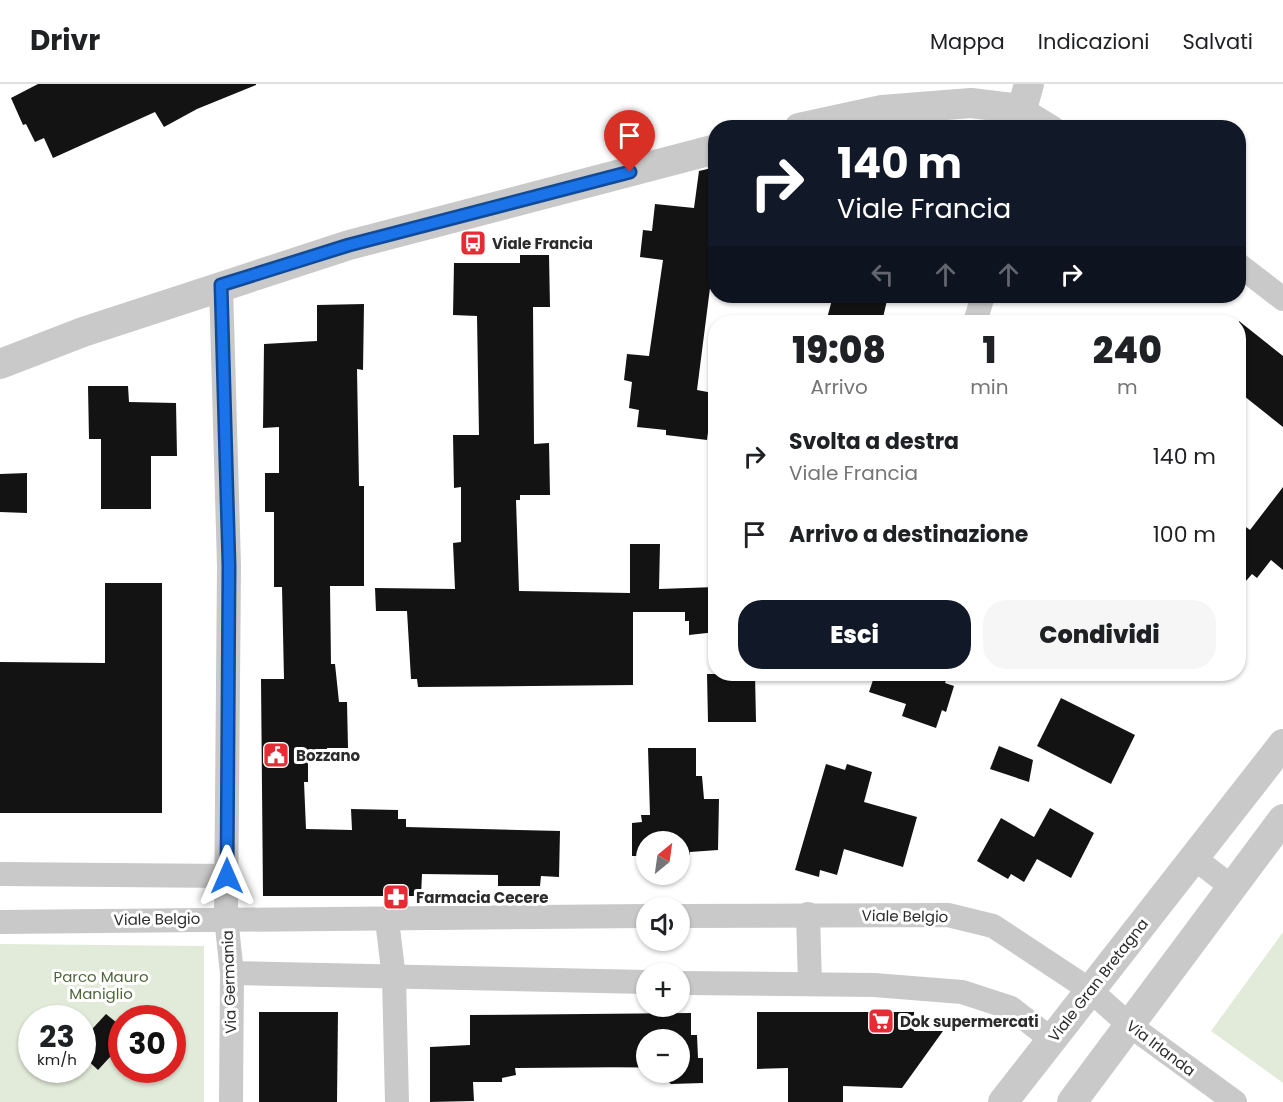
<!DOCTYPE html>
<html lang="it">
<head>
<meta charset="utf-8">
<style>
	:root { --surface:#fff; --page:#f6f6f6; --text:#202124; --muted:#757577; --line:#e0e0e0; --accent:#111827 }
	body { margin:0; font-family:Poppins,sans-serif; background:var(--page); color:var(--text); height:100vh; display:flex; flex-direction:column; font-size:22px; white-space:nowrap }
	* { box-sizing:border-box; margin:0 }
	p { font-size:20px; color:var(--muted) }
	.icon { flex:none; width:33px; height:33px; fill:none; stroke:currentColor; stroke-width:2; stroke-linecap:round; stroke-linejoin:round }
	.map { position:relative; flex:1; overflow:hidden }
	.sheet { position:absolute; left:708px; top:231px; width:538px; height:366px; display:flex; flex-direction:column; background:var(--surface); border-radius:24px; box-shadow:0 2px 4px #0004 }
	.sheet>* { flex:none }
	.banner { position:absolute; left:708px; top:36px; width:538px; height:183px; border-radius:24px; box-shadow:0 2px 4px #0004; background:#111827; color:#fff; overflow:hidden }
	.needle { width:39px; rotate:29deg }
	.buttons { position:absolute; left:636px; top:747px; display:grid; gap:12px }
	.buttons a { display:grid; place-items:center; width:54px; height:54px; border-radius:50%; background:var(--surface); box-shadow:0 2px 4px #0004; font-size:30px }
	.speed { position:absolute; left:18px; top:921px; display:flex; gap:12px; font-size:30px; font-weight:700; text-align:center }
	.speed>* { display:grid; place-content:center; width:78px; height:78px; border-radius:50%; background:var(--surface); box-shadow:0 2px 4px #0004; line-height:1 }
	.speed small { font-size:15px; font-weight:400 }
	.speed .limit { border:9px solid #d22; background:#fff; color:#111 }
	.pin { position:absolute; display:grid; place-items:center; width:51px; height:51px; color:#fff; margin:-62px -26px; border-radius:50% 50% 50% 0; rotate:-45deg; box-shadow:0 0 6px #0007 }
	.pin .icon { rotate:45deg }
	.me { position:absolute; width:66px; margin:-33px; rotate:0deg; stroke-linejoin:round; filter:drop-shadow(0 0 4px #0008) }
	.turn { display:flex; align-items:center; gap:21px; height:126px; padding:0 30px; font-size:27px }
	.turn .icon { width:78px; height:78px; stroke-width:2.5 }
	.turn b { display:block; font-size:42px; line-height:51px }
	.lanes { display:flex; align-items:center; height:57px; padding:0 30px; background:#0003; justify-content:center; gap:30px; direction:ltr }
	.lanes .off { opacity:.35 }
	.eta { display:flex; justify-content:space-evenly; align-items:center; height:102px; text-align:center }
	.eta b { font-size:36px; font-weight:800; line-height:42px }
	.cta { display:flex; gap:12px; margin-top:auto; padding:12px 30px }
	.cta a { flex:1; height:69px; border-radius:24px; background:var(--accent); color:#fff; font-size:24px; font-weight:800; line-height:69px; text-align:center }
	.cta a+a { background:var(--page); color:var(--text) }
	ul { padding:0; list-style:none }
	li { display:flex; align-items:center; gap:18px; height:78px; padding:0 30px }
	li div { flex:1 }
	li b { display:block; font-size:22px }
	li em { font-style:normal }
	header { display:flex; align-items:center; gap:36px; box-sizing:border-box; height:84px; padding:0 30px; background:var(--surface); border-bottom:2px solid var(--line) }
	header strong { font-size:28px }
	nav { display:flex; gap:33px; margin-inline-start:auto; font-size:21px }
	.map>svg:first-child { display:block }
</style>
</head>
<body>
<header>
<strong>Drivr</strong>
<nav><a>Mappa</a><a>Indicazioni</a><a>Salvati</a></nav>
</header>
<div class="map">
<svg width="1283" height="1018" viewBox="0 0 1283 1018">
	<rect width="100%" height="100%" fill="#fff"/>
	<g fill="#e2ead9" fill-rule="evenodd">
		<polygon points="1283,848 1283,999 1211,947"/>
		<path d="M0,860L204,862V1018H0ZM32,934H82V986H32ZM122,934H172V986H122Z"/>
	</g>
	<g fill="#131313" fill-rule="evenodd">
		<polygon points="38,0 256,0 256,1 197,25 164,43 155,28 53,74 44,54 35,58 26,40 23,41 11,14"/>
		<polygon points="716,83 716,157 697,306 713,309 707,356 666,351 666,346 637,343 639,326 629,324 632,298 624,296 627,270 649,272 663,176 640,173 643,146 652,147 655,120 694,124 699,87"/>
		<polygon points="520,171 549,171 550,223 533,223 534,360 549,359 550,411 520,411 520,416 516,416 519,507 630,509 630,460 660,460 659,505 716,503 716,548 689,551 689,537 685,537 685,528 633,528 633,601 418,603 417,595 411,595 407,527 376,527 375,504 455,505 453,459 461,458 461,403 454,404 453,351 479,351 477,232 453,231 454,179 520,179"/>
		<polygon points="833,212 888,212 882,238 826,238"/>
		<polygon points="364,220 363,286 357,285 359,402 364,402 364,502 330,502 331,580 335,580 339,618 347,618 348,664 327,664 327,669 308,670 308,698 304,698 306,745 352,746 351,725 398,726 398,735 406,735 406,743 560,747 559,793 541,792 540,802 498,802 498,791 422,790 421,812 263,812 261,595 284,595 282,503 274,503 274,428 265,428 265,389 279,389 279,343 263,344 264,260 317,257 317,221"/>
		<polygon points="1239,237 1283,272 1283,343 1239,308"/>
		<polygon points="88,302 128,302 129,318 176,319 177,372 151,372 151,425 101,425 101,355 89,355"/>
		<polygon points="27,389 27,429 0,428 0,390"/>
		<polygon points="1283,403 1283,486 1271,476 1257,494 1252,490 1239,505 1239,438 1250,446"/>
		<polygon points="105,499 162,499 162,729 0,729 0,578 105,579"/>
		<polygon points="707,590 755,590 756,638 708,638"/>
		<polygon points="875,590 948,590 945,599 954,602 946,628 942,626 936,644 902,632 906,620 869,608"/>
		<polygon points="1061,614 1135,651 1111,700 1037,662"/>
		<polygon points="999,662 1033,676 1029,698 990,685"/>
		<polygon points="648,664 696,664 696,692 702,692 704,715 719,715 718,766 690,768 690,771 680,772 680,758 646,758 646,772 632,772 632,739 642,738 641,731 650,731"/>
		<polygon points="826,680 845,686 847,680 872,688 864,718 917,733 903,783 844,765 837,791 820,786 819,793 795,786"/>
		<polygon points="1050,724 1094,749 1071,794 1037,775 1024,798 1011,790 1008,795 977,777 1001,734 1034,753"/>
		<polygon points="259,928 338,928 337,1018 259,1018"/>
		<polygon points="757,928 914,928 914,947 943,947 902,1004 843,1002 843,1018 788,1018 788,984 757,985"/>
		<path d="M691,929V951H697L698,974H703V999L671,1000L666,995L659,996V992L646,993V983L515,984L516,991L502,994V998H473L474,1017L430,1018V963L470,961V931ZM646,956H680V988H646Z"/>
		<polygon points="106,930 122,943 122,960 98,986 82,971 82,956"/>
	</g>
	<g fill="none" stroke-linecap="round" stroke-linejoin="round">
		<g stroke="#c9c9c9" stroke-width="24">
			<polyline points="1022,25 1053,44"/>
			<polyline points="1239,181 1283,215"/>
			<polyline points="221,201 229,482 226,834 232,889 231,1018"/>
			<polyline points="975,238 983,212"/>
			<polyline points="1194,774 1232,803"/>
			<polyline points="0,790 227,792"/>
			<polyline points="808,830 810,900"/>
			<polyline points="680,832 948,831 993,842 1090,906 1128,940 1235,1018"/>
			<polyline points="387,836 394,894 397,1018"/>
			<polyline points="0,838 646,832"/>
			<polyline points="232,889 646,898"/>
			<polyline points="680,899 874,901 962,908 1011,924 1052,956"/>
		</g>
		<g stroke="#c9c9c9" stroke-width="30">
			<polyline points="799,44 882,26 971,19 1022,25 1029,0"/>
			<polyline points="0,280 83,248 349,161 716,65"/>
			<polyline points="1003,1018 1283,660"/>
			<polyline points="1072,1018 1283,735"/>
		</g>
	</g>
	<g fill="none" stroke-linecap="round" stroke-linejoin="round">
		<defs>
			<polyline id="route" points="227,792 229,482 221,201 349,161 630,88"/>
		</defs>
		<use href="#route" stroke="#114b97" stroke-width="15"/>
		<use href="#route" stroke="#1a73e8" stroke-width="10"/>
	</g>
	<defs>
		<symbol id="bus-square" viewBox="-11 -11 22 22"><rect x="-9" y="-9" width="18" height="18" rx="4" fill="#e62b34" stroke="#fff"/><path d="M-5-6H5V4H4V6H2V4H-2V6H-4V4H-5ZM-3.5-4V0h7V-4ZM-3.5 1.2v1.5H-2V1.2ZM2 1.2v1.5H3.5V1.2Z" fill="#fff"/></symbol>
		<symbol id="civic-square" viewBox="-11 -11 22 22"><rect x="-9" y="-9" width="18" height="18" rx="4" fill="#e62b34" stroke="#fff"/><path d="M-.6-6.5H3V-4.5H.6V-3L4-1V1h2V6H-6V1h2V-1L-.6-3ZM-1.2 2.5V6h2.4V2.5Z" fill="#fff"/></symbol>
		<symbol id="pharmacy-square" viewBox="-11 -11 22 22"><rect x="-9" y="-9" width="18" height="18" rx="4" fill="#e62b34" stroke="#fff"/><path d="M-2-6h4v4h4v4h-4v4h-4v-4h-4v-4h4Z" fill="#fff"/></symbol>
		<symbol id="supermarket-square" viewBox="-11 -11 22 22"><rect x="-9" y="-9" width="18" height="18" rx="4" fill="#e62b34" stroke="#fff"/><path d="M-6-5.5h2.5l.6 2H6L4.5 2H-2.5L-4.4-4H-6ZM-1.5 3.2a1.3 1.3 0 1 0 .1 0ZM3 3.2a1.3 1.3 0 1 0 .1 0Z" fill="#fff"/></symbol>
	</defs>
	<g fill-rule="evenodd">
		<use href="#bus-square" x="458" y="144" width="30" height="30"/>
		<use href="#civic-square" x="261" y="656" width="30" height="30"/>
		<use href="#pharmacy-square" x="381" y="798" width="30" height="30"/>
		<use href="#supermarket-square" x="866" y="922" width="30" height="30"/>
	</g>
	<g text-anchor="middle" dominant-baseline="central" stroke-width="6" stroke-linejoin="round" paint-order="stroke">
		<g font-size="15" font-weight="bold" fill="#2c2c2c" stroke="#fff" text-anchor="start">
			<text x="492" y="159">Viale Francia</text>
			<text x="296" y="671">Bozzano</text>
			<text x="416" y="813">Farmacia Cecere</text>
			<text x="900" y="937">Dok supermercati</text>
		</g>
		<g font-size="15" fill="#2c2c2c" stroke="#fff">
			<text transform="translate(905 832) rotate(1)">Viale Belgio</text>
			<text transform="translate(157 835) rotate(-1)">Viale Belgio</text>
			<text transform="translate(1098 896) rotate(-52)">Viale Gran Bretagna</text>
			<text transform="translate(229 898) rotate(-92)">Via Germania</text>
			<text transform="translate(1161 964) rotate(37)">Via Irlanda</text>
		</g>
		<g font-size="15" fill="#4e6739" stroke="#fff">
			<text x="101" y="892">Parco Mauro<tspan x="101" dy="17">Maniglio</tspan></text>
		</g>
	</g>
</svg>
<div class="buttons">
<a><svg class="needle" viewBox="-14 -14 28 28"><path d="M0-13l5 13h-10z" fill="#e53935"/><path d="M0 13l5-13h-10z" fill="#757577"/></svg></a>
<a><svg class="icon" aria-label="sound" viewBox="0 0 24 24"><path d="M4 9h4l5-4v14l-5-4H4zM17 9q2 3 0 6"/></svg></a>
<a>+</a>
<a>−</a>
</div>
<div class="speed"><div>23<small>km/h</small></div><div class="limit">30</div></div>
<div class="pin" style="left:630px;top:88px;background:#d93025"><svg class="icon" aria-label="arrive" viewBox="0 0 24 24"><path d="M6 21V4h12l-3 4 3 4H6"/></svg></div>
<svg class="me" style="left:227px;top:792px" viewBox="-20 -20 40 40"><path d="M0-17L14 15 0 8-14 15z" fill="#1a73e8" stroke="#fff" stroke-width="4"/></svg>
<div class="banner">
<div class="turn"><svg class="icon" aria-label="right" viewBox="0 0 24 24"><path d="M7 20v-9h11M14 6l5 5-5 5"/></svg><div><b>140 m</b>Viale Francia</div></div>
<div class="lanes"><svg class="icon off" aria-label="left" viewBox="0 0 24 24"><path d="M17 20v-9H6M10 6l-5 5 5 5"/></svg><svg class="icon off" aria-label="ahead" viewBox="0 0 24 24"><path d="M12 20V5M6 11l6-6 6 6"/></svg><svg class="icon off" aria-label="ahead" viewBox="0 0 24 24"><path d="M12 20V5M6 11l6-6 6 6"/></svg><svg class="icon" aria-label="right" viewBox="0 0 24 24"><path d="M7 20v-9h11M14 6l5 5-5 5"/></svg></div>
</div>
<section class="sheet">
<div class="eta">
<div><b>19:08</b><p>Arrivo</p></div>
<div><b>1</b><p>min</p></div>
<div><b>240</b><p>m</p></div>
</div>
<ul>
<li><svg class="icon" aria-label="right" viewBox="0 0 24 24"><path d="M7 20v-9h11M14 6l5 5-5 5"/></svg><div><b>Svolta a destra</b><p>Viale Francia</p></div><em>140 m</em></li>
<li><svg class="icon" aria-label="arrive" viewBox="0 0 24 24"><path d="M6 21V4h12l-3 4 3 4H6"/></svg><div><b>Arrivo a destinazione</b></div><em>100 m</em></li>
</ul>
<div class="cta"><a>Esci</a><a>Condividi</a></div>
</section>
</div>
</body>
</html>
